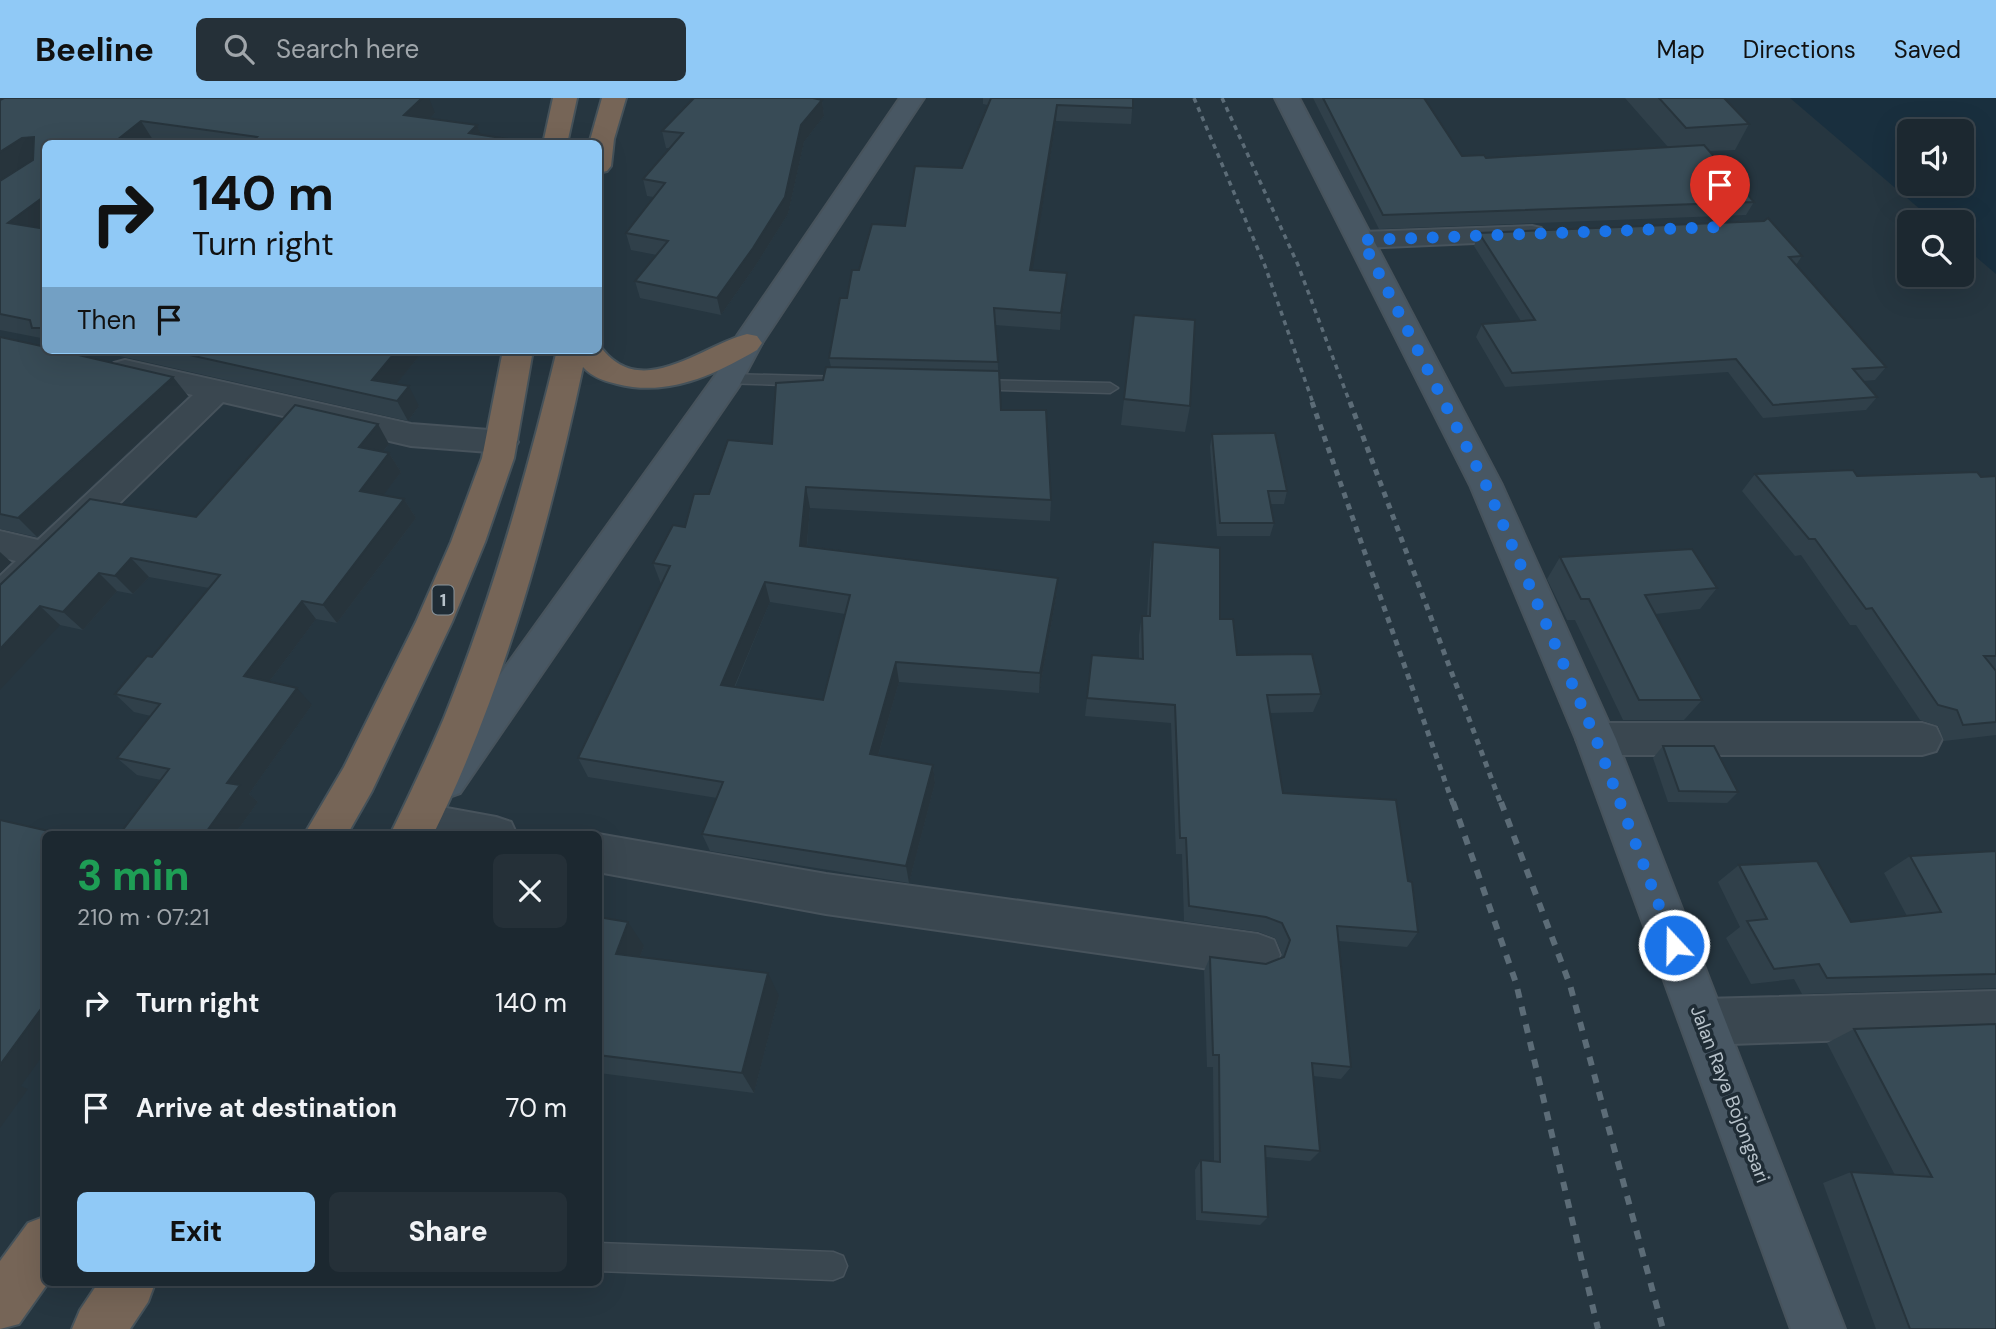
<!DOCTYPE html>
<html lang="en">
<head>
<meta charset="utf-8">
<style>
	:root { --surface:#1c2830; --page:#253038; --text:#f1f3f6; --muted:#a0a6ab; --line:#3a444c; --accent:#90c9f6 }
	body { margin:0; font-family:"DM Sans",sans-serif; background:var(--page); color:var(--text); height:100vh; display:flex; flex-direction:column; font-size:26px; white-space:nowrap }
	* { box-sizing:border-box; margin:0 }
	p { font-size:23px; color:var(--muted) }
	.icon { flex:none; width:38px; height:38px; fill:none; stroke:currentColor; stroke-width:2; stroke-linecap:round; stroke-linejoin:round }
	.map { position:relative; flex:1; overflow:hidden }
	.sheet { position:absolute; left:42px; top:733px; width:560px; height:455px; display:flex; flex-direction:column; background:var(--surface); border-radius:10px; box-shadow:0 7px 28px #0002,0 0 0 2px var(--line) }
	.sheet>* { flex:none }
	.banner { position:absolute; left:42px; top:42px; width:560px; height:214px; border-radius:10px; box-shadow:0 7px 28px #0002,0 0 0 2px var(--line); background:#90c9f6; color:#111; overflow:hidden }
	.buttons { position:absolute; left:1897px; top:21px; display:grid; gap:14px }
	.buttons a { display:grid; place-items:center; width:77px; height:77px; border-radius:10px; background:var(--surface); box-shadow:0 7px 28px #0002,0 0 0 2px var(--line); font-size:35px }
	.pin { position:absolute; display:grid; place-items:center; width:60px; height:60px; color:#fff; margin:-72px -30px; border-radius:50% 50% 50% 0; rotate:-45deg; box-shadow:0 0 7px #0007 }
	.pin .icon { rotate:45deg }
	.me { position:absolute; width:77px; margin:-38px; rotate:339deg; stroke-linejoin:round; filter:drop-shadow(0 0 5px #0008) }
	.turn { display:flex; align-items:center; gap:24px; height:147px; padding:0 35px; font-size:32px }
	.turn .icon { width:91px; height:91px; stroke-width:2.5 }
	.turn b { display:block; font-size:49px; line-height:60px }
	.then { display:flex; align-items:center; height:66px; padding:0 35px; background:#0003; gap:14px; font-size:26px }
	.round { display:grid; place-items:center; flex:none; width:74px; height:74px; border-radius:10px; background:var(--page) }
	.overview { display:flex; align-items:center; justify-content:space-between; height:119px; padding:0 35px }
	h1 { font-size:42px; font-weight:800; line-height:52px; color:#1e9e55 }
	.primary-button { display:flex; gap:14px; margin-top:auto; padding:14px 35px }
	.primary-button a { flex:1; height:80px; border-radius:10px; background:var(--accent); color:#111; font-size:28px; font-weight:800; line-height:80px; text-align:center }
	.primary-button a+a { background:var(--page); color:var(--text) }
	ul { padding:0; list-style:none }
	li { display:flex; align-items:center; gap:21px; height:105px; padding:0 35px }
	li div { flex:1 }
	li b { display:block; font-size:26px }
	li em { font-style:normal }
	header { display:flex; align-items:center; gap:42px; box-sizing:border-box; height:98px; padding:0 35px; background:var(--accent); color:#111 }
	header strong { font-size:33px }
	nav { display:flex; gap:38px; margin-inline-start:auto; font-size:24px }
	.search { width:490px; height:63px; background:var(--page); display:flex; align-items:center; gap:18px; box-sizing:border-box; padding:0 24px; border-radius:10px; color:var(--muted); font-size:26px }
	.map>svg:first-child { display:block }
</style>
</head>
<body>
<header>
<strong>Beeline</strong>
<div class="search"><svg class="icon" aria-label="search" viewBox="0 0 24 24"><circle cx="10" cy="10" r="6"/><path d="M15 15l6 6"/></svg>Search here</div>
<nav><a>Map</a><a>Directions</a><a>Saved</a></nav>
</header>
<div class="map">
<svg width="1996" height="1231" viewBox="0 0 1996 1231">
	<rect width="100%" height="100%" fill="#263640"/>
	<path fill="#192f3e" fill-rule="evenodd" d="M1790,0H1996V176L1962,147V124H1935ZM1909,33H1962V86H1909Z"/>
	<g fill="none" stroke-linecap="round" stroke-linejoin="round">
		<defs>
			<g id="lane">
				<polygon points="728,276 845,279 853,284 845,289 722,285 720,281"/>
				<polygon points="972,282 1110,285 1118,290 1110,295 966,291 964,287 966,283"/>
				<polygon points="598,1145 833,1154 843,1158 847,1168 843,1178 833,1182 598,1173"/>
			</g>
			<g id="street">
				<polygon points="1532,128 1541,130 1545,136 1541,142 1362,150 1352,148 1349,142 1352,136 1362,134"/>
				<polygon points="125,262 411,326 502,333 513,336 518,344 513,352 502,355 411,348 223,304 13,509 0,513 0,478 16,463 0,459 0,433 38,442 193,297 114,279 110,272 114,265"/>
				<polygon points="1596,625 1922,625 1936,629 1942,641 1936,653 1922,657 1596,657 1582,653 1576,641 1582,629"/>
				<polygon points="419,705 496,719 511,724 517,737 404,736 398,723 404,710"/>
				<polygon points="598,736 826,776 1258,836 1274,842 1280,857 1274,872 1258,878 826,816 598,774"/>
				<polygon points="1996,893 1996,937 1703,947 1687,940 1680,924 1687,908 1703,901"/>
			</g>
			<g id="secondary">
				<polygon points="900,0 924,0 762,245 739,288 460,695 446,700 432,695 426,683 432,671 715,278 737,238"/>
				<polygon points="1275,0 1299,0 1502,387 1616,641 1845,1231 1791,1231 1576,641 1470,387"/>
			</g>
			<g id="highway">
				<polygon points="553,0 577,0 567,46 543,46"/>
				<polygon points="602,0 626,0 614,41 611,68 607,73 598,75 598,46 589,46"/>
				<path d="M747,236L757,238L762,245L757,252C714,277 668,299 617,286C604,283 592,279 583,269C549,427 505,590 433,737H390C409,698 427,660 444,620C492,501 527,376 557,252H598V245C638,306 700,248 747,236Z"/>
				<polygon points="503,252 533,252 514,360 485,444 452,524 372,693 347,737 304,737 344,669 416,524 451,444 482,360"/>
				<polygon points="46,1118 48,1185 19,1226 0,1231 0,1163 28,1125"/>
				<polygon points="98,1185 155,1185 148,1204 130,1231 72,1231 80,1212"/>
			</g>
		</defs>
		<use href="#lane" stroke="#47535c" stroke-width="3"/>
		<use href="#street" stroke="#47535c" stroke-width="4"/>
		<use href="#secondary" stroke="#47535c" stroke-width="4"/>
		<use href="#highway" stroke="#45525a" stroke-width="4"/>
		<use href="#lane" fill="#3a4750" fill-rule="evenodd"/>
		<use href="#street" fill="#3a4750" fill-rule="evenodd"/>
		<use href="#secondary" fill="#485763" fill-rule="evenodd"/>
		<use href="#highway" fill="#766557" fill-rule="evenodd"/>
		<g stroke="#5c6c77" stroke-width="3.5" stroke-dasharray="5 5" stroke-linecap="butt">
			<polyline points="1194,0 1265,168 1313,305"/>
			<polyline points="1222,0 1298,167 1350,305"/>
		</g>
		<g stroke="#5c6c77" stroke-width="5" stroke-dasharray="6 6" stroke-linecap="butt">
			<polyline points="1312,304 1453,706"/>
			<polyline points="1350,304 1501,706"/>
		</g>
		<g stroke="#5c6c77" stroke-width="6" stroke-dasharray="9 9" stroke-linecap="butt">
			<polyline points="1453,704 1516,885 1598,1231"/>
			<polyline points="1501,704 1570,887 1663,1231"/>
		</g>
	</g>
	<g fill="#30404a" fill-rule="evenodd">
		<polygon points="694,0 819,0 818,1 822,2 824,18 804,44 788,116 756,167 721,217 640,200 635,183 657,157 631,152 626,135 654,99 647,98 643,81 670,50 666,50 662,33"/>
		<path d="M983,0H1133L1131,26L1056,23L1032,173L1066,191L1060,232L995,227L1001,312L1051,402L1050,423L810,410L807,448L1058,480L1056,500L1039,595L899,584L878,658L933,667L935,685L909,785L710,753L702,736L717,700L588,679L578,660L661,486L653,465L685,429L709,396L772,346L823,282L831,269L829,260L847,200L859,172L905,128L962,70L988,7L983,6ZM770,504L845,516L823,602L735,589Z"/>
		<polygon points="1313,0 1424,0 1462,58 1486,60 1668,49 1625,0 1724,0 1749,26 1735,52 1709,53 1754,104 1746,117 1379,131"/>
		<polygon points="0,2 435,15 429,20 477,27 481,37 510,46 178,46 153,42 46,46 46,128 42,131 46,131 46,246 41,240 0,232"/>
		<polygon points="1479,135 1802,158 1796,167 1886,269 1875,282 1863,283 1877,299 1866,312 1763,320 1728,274 1505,289 1476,239 1482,226 1521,223 1474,148"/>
		<polygon points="1134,217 1190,308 1185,334 1121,327"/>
		<polygon points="0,239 173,279 188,298 37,439 0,431"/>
		<polygon points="93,252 424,252 396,286 419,308 408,323"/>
		<polygon points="1212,336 1287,393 1284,406 1270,406 1274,425 1270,438 1217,438 1210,349"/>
		<polygon points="389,346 383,354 389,355 401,374 383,397 404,401 416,420 337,525 316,521 269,584 312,607 249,696 258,704 234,737 119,737 161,682 137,677 117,660 151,618 134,614 115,596 152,559 209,490 149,479 133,496 117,493 83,532 60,527 0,487 196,419"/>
		<polygon points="1755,376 1857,378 1996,378 1996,637 1944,643 1938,628 1920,622 1856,527 1850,527 1801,457 1795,458 1742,393"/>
		<polygon points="1153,444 1220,521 1237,557 1321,596 1313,614 1270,615 1283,695 1408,783 1418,834 1407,849 1339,843 1351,969 1341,981 1313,978 1320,1053 1310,1063 1265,1059 1268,1119 1260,1127 1196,1122 1195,1072 1201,1062 1214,1063 1213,969 1207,969 1204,873 1210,859 1266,866 1281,860 1282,856 1275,840 1259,834 1184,823 1182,756 1176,756 1171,625 1085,618 1092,557 1139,560 1139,537 1142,518 1147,518 1150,464"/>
		<polygon points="1560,459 1717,490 1700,511 1655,516 1702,602 1684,622 1623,622 1575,522 1567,522 1547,481"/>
		<polygon points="1663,648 1738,694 1727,705 1668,704 1653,660"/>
		<polygon points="1996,753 1996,890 1802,896 1794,881 1751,886 1726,840 1740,829 1718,784 1739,767 1851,824 1907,818 1884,775 1910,758"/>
		<polygon points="598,819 644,848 640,859 779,898 754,995 599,975"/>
		<polygon points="1996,926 1996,1231 1876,1231 1823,1085 1851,1074 1895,1077 1827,945 1854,931"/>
	</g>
	<g fill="#27343c">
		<polygon points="422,0 429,0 435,15 412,37 404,17"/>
		<polygon points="822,2 824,18 804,44 788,116 756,167 721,217 717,200 801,27"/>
		<polygon points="1057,7 1056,23 1030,189 1030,172"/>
		<polygon points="141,23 153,42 149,46 112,46"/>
		<polygon points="477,27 485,46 469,35"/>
		<polygon points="34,39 46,55 0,83 0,54 22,40"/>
		<polygon points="46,97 46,128 24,145 8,125"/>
		<polygon points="1067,175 1066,191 1060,232 1061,215"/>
		<polygon points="397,252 424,252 385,300 372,282"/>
		<polygon points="173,279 188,298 37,439 18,420"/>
		<polygon points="409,288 419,308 408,323 397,303"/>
		<polygon points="378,326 389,346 371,369 359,349"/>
		<polygon points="389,355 401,374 372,412 360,393"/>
		<polygon points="806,389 810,410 805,468 800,448"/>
		<polygon points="404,401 416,420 337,525 323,507"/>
		<polygon points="0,454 11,464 0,475"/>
		<polygon points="131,460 149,479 133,496 115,478"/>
		<polygon points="99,475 117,493 83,532 63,514"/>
		<polygon points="1058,480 1056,500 1039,595 1040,575"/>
		<polygon points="765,484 770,504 727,606 721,587"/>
		<polygon points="302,503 316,521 260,596 244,578"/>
		<polygon points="40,508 60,527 0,592 0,551"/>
		<polygon points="896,564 899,584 873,675 870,656"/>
		<polygon points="297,590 312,607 249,696 258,704 234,737 204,737 227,685"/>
		<polygon points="933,667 935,685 909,785 906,768"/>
		<polygon points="628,824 644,848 632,880 616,856"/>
		<polygon points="768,875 779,898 754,995 742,975"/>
		<polygon points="46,904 46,953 21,988 28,991 0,1030 0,967"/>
	</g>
	<g fill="#384b56" stroke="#27343c" stroke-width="2" fill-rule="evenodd">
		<polygon points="4,0 422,0 404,17 477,27 469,35 508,41 504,46 249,46 257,39 141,23 112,46 46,46 46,97 8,125 46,131 46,230 32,230 30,222 0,216 0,83 33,62 34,39 22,40 0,54 0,2"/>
		<polygon points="694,0 813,0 822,2 801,27 785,99 753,150 717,200 635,183 668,143 626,135 665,85 643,81 683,35 662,33"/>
		<polygon points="991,0 1133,0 1133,10 1057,7 1030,172 1067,175 1061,215 994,210 998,264 829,260 840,200 847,200 852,172 859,172 872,126 905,128 915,68 962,70"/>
		<polygon points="1323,0 1424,0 1462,58 1484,57 1486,60 1704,47 1754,104 1383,117"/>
		<polygon points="1659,0 1724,0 1749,26 1686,30"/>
		<polygon points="1768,120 1802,158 1789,159 1886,269 1853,271 1877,299 1773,307 1736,261 1512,275 1482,226 1535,222 1479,135 1764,123"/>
		<polygon points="1134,217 1195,222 1190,308 1124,301"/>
		<polygon points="0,239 46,249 46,252 57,252 173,279 18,420 0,416"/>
		<polygon points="167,252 397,252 372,282 409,288 397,303"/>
		<path d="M826,269L999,273L1001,312H1046L1051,402L806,389L800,448L1058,480L1040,575L896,564L870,656L933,667L906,768L702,736L723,684L578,660L670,468L653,465L673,427L685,429L694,396H709L728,342L772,346L776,285L823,282ZM765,484L850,497L823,602L721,587Z"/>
		<polygon points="295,307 378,326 359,349 389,355 360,393 404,401 323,507 302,503 244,578 297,590 227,685 240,687 204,737 119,737 169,671 117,660 160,606 115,596 147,558 152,559 220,477 131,460 115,478 99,475 63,514 40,508 0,551 0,487 90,401 196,419"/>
		<polygon points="1275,335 1287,393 1268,393 1274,425 1220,425 1212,336"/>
		<polygon points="1853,372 1857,378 1977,374 1981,379 1996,378 1996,558 1984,558 1996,573 1996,624 1963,627 1957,612 1938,607 1872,510 1866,511 1815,441 1809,441 1755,376"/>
		<polygon points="1153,444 1220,450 1220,521 1233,521 1237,557 1312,556 1321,596 1267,597 1283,695 1396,702 1408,783 1412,784 1418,834 1337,828 1351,969 1312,965 1320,1053 1265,1048 1268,1119 1202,1114 1201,1062 1220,1064 1219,957 1213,957 1210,859 1266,866 1284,859 1290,842 1282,825 1266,819 1189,808 1186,740 1180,740 1175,607 1087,600 1092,557 1143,561 1142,518 1150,518"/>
		<polygon points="1692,451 1717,490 1645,497 1702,602 1639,602 1589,501 1581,501 1560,459"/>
		<polygon points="1663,648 1714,648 1738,694 1679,693"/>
		<polygon points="0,722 66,737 46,737 46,904 0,967"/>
		<polygon points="1996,753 1996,876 1827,880 1819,866 1774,871 1747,823 1767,821 1739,767 1817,763 1851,824 1941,814 1910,758"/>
		<polygon points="598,819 628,824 616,856 768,875 742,975 598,957"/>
		<polygon points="1996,926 1996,1231 1910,1231 1851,1074 1932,1079 1854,931"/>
	</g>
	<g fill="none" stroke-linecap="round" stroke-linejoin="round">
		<polyline stroke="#1a73e8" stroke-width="12" stroke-dasharray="0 21.6" points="1674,847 1596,641 1486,387 1362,142 1720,129"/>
	</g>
	<g text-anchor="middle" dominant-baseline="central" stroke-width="7" stroke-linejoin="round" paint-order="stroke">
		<rect fill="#1f2c35" stroke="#89959d" stroke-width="2" x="432.5" y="487.5" width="21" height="29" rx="5"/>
		<g font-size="18" font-weight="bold" fill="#b7c2ca">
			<text x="443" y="502">1</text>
		</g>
		<g font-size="19" fill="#b7c2ca" stroke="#1f2c35">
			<text transform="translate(1730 996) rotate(69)">Jalan Raya Bojongsari</text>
		</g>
	</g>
</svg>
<div class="buttons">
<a><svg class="icon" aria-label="sound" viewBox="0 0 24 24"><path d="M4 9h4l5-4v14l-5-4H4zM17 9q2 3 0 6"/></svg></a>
<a><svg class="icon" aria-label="search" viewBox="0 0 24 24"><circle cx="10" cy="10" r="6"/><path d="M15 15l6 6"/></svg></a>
</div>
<div class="pin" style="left:1720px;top:129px;background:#d93025"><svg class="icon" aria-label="arrive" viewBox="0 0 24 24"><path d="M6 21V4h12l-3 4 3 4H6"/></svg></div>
<svg class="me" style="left:1674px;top:847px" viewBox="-20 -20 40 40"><circle r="17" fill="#1a73e8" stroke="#fff" stroke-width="3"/><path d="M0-11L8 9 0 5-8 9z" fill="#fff"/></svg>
<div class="banner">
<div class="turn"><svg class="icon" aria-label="right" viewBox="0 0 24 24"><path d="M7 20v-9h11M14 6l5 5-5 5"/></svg><div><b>140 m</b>Turn right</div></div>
<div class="then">Then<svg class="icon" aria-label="arrive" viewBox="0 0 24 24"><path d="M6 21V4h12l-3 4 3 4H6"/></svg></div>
</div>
<section class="sheet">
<div class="overview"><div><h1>3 min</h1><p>210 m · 07:21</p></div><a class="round"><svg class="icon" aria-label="close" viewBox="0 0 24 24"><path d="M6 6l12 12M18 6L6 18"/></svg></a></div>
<ul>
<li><svg class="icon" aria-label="right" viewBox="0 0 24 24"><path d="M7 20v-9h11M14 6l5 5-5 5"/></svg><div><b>Turn right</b></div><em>140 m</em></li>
<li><svg class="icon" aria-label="arrive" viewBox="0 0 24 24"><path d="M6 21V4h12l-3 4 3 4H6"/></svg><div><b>Arrive at destination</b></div><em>70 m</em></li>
</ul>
<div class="primary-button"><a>Exit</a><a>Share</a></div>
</section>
</div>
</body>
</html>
